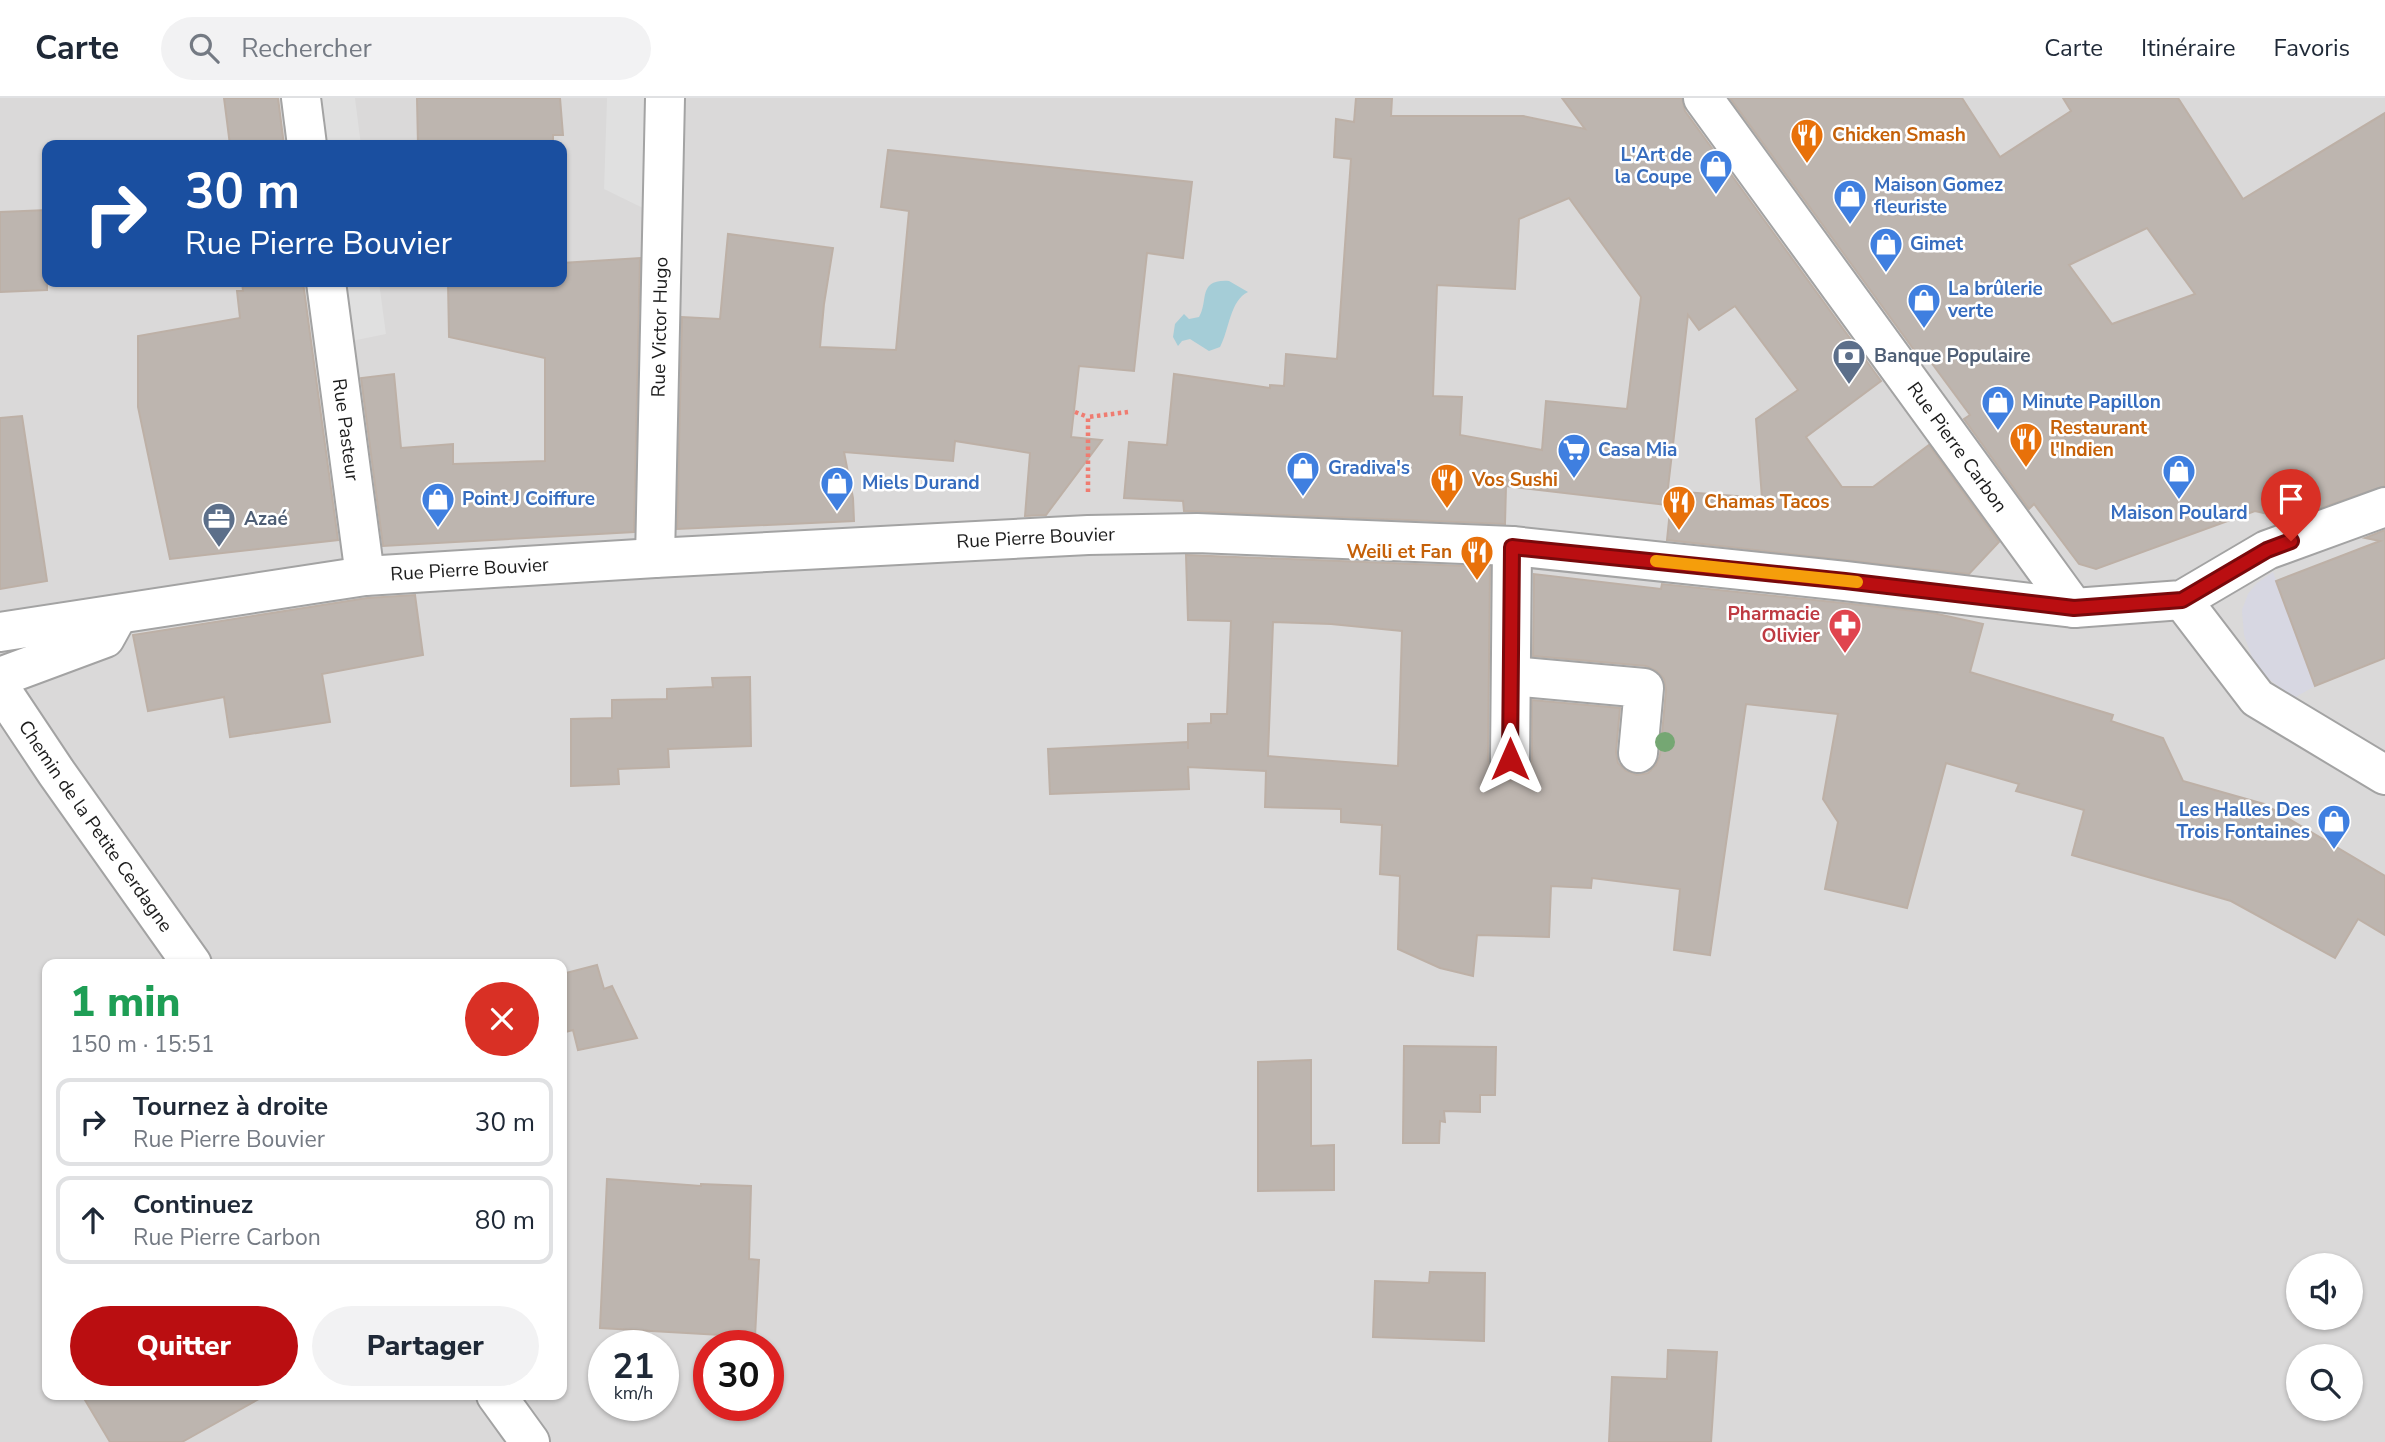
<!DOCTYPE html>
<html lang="fr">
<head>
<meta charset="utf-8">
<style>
	:root { --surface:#fff; --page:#f2f2f3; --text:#1f2937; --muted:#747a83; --line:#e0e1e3; --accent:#ba0e11 }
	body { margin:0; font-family:"Nunito Sans",sans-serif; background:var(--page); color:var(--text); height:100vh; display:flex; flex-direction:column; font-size:26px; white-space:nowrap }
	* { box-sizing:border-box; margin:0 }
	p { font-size:23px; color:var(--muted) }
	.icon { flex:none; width:38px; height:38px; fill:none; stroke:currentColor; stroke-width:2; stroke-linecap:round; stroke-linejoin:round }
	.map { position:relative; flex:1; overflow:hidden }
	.details { position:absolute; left:42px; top:861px; width:525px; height:441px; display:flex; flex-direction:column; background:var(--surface); border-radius:14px; box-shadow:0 2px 5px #0004 }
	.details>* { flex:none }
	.top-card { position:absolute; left:42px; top:42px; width:525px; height:147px; border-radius:14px; box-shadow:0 2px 5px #0004; background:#1a4fa0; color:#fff; overflow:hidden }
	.tools { position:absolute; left:2286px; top:1155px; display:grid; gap:14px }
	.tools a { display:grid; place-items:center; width:77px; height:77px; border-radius:50%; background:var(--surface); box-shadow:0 2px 5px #0004; font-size:35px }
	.speed { position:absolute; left:588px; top:1232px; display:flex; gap:14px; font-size:35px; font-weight:700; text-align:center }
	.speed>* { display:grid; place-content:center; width:91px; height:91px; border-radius:50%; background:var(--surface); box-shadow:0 2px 5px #0004; line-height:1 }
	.speed small { font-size:18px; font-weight:400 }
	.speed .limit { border:10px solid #d22; background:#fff; color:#111 }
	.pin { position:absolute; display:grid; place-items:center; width:60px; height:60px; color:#fff; margin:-72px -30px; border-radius:50% 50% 50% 0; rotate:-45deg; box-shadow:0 0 7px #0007 }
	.pin .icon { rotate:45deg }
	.me { position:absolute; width:77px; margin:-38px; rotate:0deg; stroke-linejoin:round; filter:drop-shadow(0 0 5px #0008) }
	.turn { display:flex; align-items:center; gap:24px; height:147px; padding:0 28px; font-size:32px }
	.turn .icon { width:91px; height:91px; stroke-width:2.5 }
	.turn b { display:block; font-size:49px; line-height:60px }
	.round { display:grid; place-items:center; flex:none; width:74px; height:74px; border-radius:37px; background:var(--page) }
	.headline { display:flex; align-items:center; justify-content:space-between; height:119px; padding:0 28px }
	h1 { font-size:42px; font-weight:800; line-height:52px; color:#1e9e55 }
	.primary-button { display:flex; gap:14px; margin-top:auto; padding:14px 28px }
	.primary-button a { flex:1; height:80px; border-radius:42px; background:var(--accent); color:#fff; font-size:28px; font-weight:800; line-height:80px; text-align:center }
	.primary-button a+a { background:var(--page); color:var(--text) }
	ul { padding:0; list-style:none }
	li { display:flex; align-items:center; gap:21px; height:88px; margin:0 14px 10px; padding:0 14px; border:4px solid var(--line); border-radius:14px }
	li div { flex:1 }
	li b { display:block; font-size:26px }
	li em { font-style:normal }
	header { display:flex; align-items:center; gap:42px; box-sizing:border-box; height:98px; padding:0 35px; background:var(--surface); border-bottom:2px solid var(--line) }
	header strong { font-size:33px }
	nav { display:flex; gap:38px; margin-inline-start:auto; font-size:24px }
	.search { width:490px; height:63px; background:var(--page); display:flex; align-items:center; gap:18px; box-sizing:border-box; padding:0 24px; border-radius:38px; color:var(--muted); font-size:26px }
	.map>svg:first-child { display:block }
</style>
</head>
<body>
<header>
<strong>Carte</strong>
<div class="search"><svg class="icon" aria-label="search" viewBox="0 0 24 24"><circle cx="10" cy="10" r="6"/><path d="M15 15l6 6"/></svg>Rechercher</div>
<nav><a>Carte</a><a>Itinéraire</a><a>Favoris</a></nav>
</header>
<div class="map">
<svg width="2385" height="1344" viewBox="0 0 2385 1344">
	<rect width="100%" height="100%" fill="#ede9e2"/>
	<path fill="#dad9d9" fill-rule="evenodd" d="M0,0H2385V1344H0ZM47,47H562V184H47ZM47,866H562V1297H47ZM2298,1167H2350V1220H2298ZM604,1248H663V1307H604ZM709,1248H768V1307H709ZM2298,1258H2350V1311H2298Z"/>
	<g fill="#e0e0e0">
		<polygon points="319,0 355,0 361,47 324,47"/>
		<polygon points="607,0 644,0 645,111 604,91"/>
		<polygon points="340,184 379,184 386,236 347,244"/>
	</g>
	<polygon fill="#d7d7e2" points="2273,474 2315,588 2294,600 2265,578 2252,559 2244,537 2242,512 2248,496 2257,485"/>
	<path fill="#a5cdd7" d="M1229,183L1248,194C1230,202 1229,233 1220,249L1209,253L1190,241L1182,243L1178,248L1173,239L1175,226L1184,216L1189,221L1199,219C1209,203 1197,181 1229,183Z"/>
	<g fill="#bdb5af" stroke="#bdb0a6" stroke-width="2" fill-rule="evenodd">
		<polygon points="224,0 278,0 284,47 230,47"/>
		<polygon points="417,0 560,0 563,37 553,37 553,45 548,45 549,47 418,47"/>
		<path d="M1356,0H1392L1391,18H1523L1585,31L1562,0H1682L1685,13L1881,283L1806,339L1842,389H1873L1929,347L1999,444L1969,476L1667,442L1672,393L1762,400L1756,321L1798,292L1735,208L1699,232L1688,217L1666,407L1506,388L1505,426L1184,413L1183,403L1124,400L1129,344L1167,347L1174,276L1270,290V287L1284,288L1286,256L1337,261L1351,61L1334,59L1336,21L1354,24ZM1569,100L1641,199L1627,311L1546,303L1542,352L1460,337L1462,299L1433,298L1437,187L1515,191L1519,121Z"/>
		<path d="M1730,0H1962L2000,59L2071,13L2063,0H2178L2243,101L2385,15V388L2289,421L2255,413L2096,471L2079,466L2034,406L2029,411L1964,321L1970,317L1922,252L1917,256ZM2147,130L2195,196L2112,226L2069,167Z"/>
		<polygon points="888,52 1192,84 1183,160 1147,155 1134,273 1079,268 1071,339 1102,342 1046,417 1025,418 1030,355 955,343 953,363 844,354 853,400 854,423 677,431 682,219 720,221 728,136 833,150 824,206 820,249 896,252 909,113 881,109"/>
		<polygon points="47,112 47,192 0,194 0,114"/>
		<polygon points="640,160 634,434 383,448 361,280 394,276 401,350 453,346 453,366 545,363 545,260 449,239 448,184 562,184 562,165"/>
		<polygon points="242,184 303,184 338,442 170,461 138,309 138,238 240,220 237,193 243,193"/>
		<polygon points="22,318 47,483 0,491 0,320"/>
		<polygon points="2385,432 2385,560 2315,588 2276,483 2380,443 2365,440"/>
		<path d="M1186,457L1490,469L1488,661L1491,672L1498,679L1509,683L1521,680L1529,671L1532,661V602L1620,610L1616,654L1618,665L1626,673L1637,677L1648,675L1656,667L1660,657L1666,592L1664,581L1657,573L1646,568L1533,558L1534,476L1661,491L1662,486L1843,505L1933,515L1983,526L1970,574L2113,617L2111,623L2163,640L2183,683L2264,706L2385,778V837L2358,821L2335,860L2231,803L2072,757L2084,712L2016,693L2019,686L1946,665L1907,810L1825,791L1838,724L1823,701L1838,616L1746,606L1710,857L1674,852L1680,791L1592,780L1591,790L1551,788L1549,839L1477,837L1473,878L1440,870L1398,851L1400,778L1380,776L1382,727L1341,724V711L1265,709L1266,673L1188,669L1189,691L1050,696L1048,651L1188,644V651V626L1211,625V616H1227L1231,523L1188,522ZM1273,524L1331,526L1402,533L1398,668L1268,658Z"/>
		<polygon points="415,497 423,557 322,576 330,624 230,639 224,599 148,613 133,537 367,500"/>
		<polygon points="750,579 751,648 668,651 669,669 618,671 619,686 571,688 571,621 612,620 612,602 667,601 667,591 713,589 712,580"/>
		<polygon points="597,867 604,891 612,888 637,940 578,952 573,932 562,935 562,876"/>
		<polygon points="1404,948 1496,949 1495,997 1480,997 1480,1014 1444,1013 1445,1024 1440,1023 1439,1045 1403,1045"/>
		<polygon points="1311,962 1311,1048 1334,1047 1334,1092 1258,1093 1258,964"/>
		<polygon points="607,1081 701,1088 701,1086 751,1088 749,1161 759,1162 755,1239 600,1230"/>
		<polygon points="1430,1174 1485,1175 1484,1243 1373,1239 1375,1183 1429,1185"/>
		<polygon points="1668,1252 1717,1254 1711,1344 1609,1344 1612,1279 1667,1281"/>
		<polygon points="82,1297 266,1297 182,1344 110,1344"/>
	</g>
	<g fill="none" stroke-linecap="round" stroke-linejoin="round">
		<defs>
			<g id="minor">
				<polyline points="301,0 307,47"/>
				<path id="s1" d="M1703,0L2074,510"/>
				<path id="s2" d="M326,184L365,478"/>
				<path id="s3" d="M655,460L665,0"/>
				<polyline points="2182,502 2257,600 2385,677"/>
				<path id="s4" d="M0,534L365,478L655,460L1088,437L1197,435L1512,448L1845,483L2074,510L2182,502L2267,452L2385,409"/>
				<polyline points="1511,578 1644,590 1638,655"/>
				<polyline points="0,579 105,540 116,520"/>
				<path id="s5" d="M0,590L56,674L192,866"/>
				<polyline points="1510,661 1512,448"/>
				<polyline points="496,1297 530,1344"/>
			</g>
		</defs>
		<use href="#minor" stroke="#a3a3a3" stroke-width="42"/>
		<g stroke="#ef7c71" stroke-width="4.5" stroke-dasharray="3.5 3.5" stroke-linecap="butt">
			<polyline points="1075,314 1088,319"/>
			<polyline points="1088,394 1088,319 1128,314"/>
		</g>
		<use href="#minor" stroke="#fff" stroke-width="38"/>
	</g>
	<circle fill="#75a773" cx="1665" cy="644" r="10"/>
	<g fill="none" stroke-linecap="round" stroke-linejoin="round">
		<defs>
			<polyline id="route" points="1510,661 1512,449 1845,483 2074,510 2182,502 2267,452 2291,443"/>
		</defs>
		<use href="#route" stroke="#79090b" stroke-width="18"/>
		<use href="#route" stroke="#ba0e11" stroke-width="12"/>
		<polyline stroke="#f59e0b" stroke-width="12" points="1656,463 1857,484"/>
	</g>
	<defs>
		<symbol id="restaurant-pin" viewBox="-11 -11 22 30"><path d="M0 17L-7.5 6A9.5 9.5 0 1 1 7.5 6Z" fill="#e8710a" stroke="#fff"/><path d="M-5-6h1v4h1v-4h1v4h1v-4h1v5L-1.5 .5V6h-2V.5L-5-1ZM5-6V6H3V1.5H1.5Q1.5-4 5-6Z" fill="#fff"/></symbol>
		<symbol id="shop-pin" viewBox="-11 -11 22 30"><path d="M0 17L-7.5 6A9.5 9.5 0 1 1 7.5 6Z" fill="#3f7fe0" stroke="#fff"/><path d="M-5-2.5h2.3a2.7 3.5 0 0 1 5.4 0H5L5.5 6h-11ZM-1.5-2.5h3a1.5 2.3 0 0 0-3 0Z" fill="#fff"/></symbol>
		<symbol id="bank-pin" viewBox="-11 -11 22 30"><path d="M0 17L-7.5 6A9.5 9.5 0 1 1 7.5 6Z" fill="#5c6f8a" stroke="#fff"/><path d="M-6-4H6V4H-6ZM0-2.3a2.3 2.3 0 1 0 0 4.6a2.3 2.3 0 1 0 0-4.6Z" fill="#fff"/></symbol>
		<symbol id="supermarket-pin" viewBox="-11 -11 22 30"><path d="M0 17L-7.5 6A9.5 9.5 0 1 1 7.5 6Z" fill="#3f7fe0" stroke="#fff"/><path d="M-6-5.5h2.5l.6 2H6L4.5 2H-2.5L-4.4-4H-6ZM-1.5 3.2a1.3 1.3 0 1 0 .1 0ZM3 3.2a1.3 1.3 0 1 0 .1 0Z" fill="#fff"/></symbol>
		<symbol id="office-pin" viewBox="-11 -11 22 30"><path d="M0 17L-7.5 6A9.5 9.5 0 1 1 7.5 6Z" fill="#5c6f8a" stroke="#fff"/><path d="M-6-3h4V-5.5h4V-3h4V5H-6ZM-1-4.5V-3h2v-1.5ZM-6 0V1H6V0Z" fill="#fff"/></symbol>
		<symbol id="pharmacy-pin" viewBox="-11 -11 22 30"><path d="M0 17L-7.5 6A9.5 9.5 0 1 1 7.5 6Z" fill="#e0444e" stroke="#fff"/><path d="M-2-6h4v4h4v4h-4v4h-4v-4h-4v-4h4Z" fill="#fff"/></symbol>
	</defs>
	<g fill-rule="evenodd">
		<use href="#restaurant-pin" x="1788" y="18" width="38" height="52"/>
		<use href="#shop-pin" x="1697" y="49" width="38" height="52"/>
		<use href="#shop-pin" x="1831" y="79" width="38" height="52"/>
		<use href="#shop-pin" x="1867" y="127" width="38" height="52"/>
		<use href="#shop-pin" x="1905" y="183" width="38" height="52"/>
		<use href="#bank-pin" x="1830" y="239" width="38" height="52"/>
		<use href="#shop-pin" x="1979" y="285" width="38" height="52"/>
		<use href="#restaurant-pin" x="2007" y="322" width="38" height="52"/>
		<use href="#supermarket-pin" x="1555" y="333" width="38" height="52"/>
		<use href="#shop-pin" x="1284" y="351" width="38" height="52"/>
		<use href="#shop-pin" x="2160" y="354" width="38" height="52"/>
		<use href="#restaurant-pin" x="1428" y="363" width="38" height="52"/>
		<use href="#shop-pin" x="818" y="366" width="38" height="52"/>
		<use href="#shop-pin" x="419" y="382" width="38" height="52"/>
		<use href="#restaurant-pin" x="1660" y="385" width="38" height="52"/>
		<use href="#office-pin" x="200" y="402" width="38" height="52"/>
		<use href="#restaurant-pin" x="1458" y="435" width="38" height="52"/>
		<use href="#pharmacy-pin" x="1826" y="508" width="38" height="52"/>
		<use href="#shop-pin" x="2315" y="704" width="38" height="52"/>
	</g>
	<g text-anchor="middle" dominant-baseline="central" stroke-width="5" stroke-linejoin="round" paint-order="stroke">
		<g font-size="19" font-weight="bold" fill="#c56008" stroke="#fff" text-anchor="start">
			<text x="1832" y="37">Chicken Smash</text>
			<text x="2050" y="330">Restaurant<tspan x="2050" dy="22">l'Indien</tspan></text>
			<text x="1472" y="382">Vos Sushi</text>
			<text x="1704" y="404">Chamas Tacos</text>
			<text x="1452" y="454" text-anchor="end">Weili et Fan</text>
		</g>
		<g font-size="19" font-weight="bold" fill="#366cbe" stroke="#fff" text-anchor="start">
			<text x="1692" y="57" text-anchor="end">L'Art de<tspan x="1692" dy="22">la Coupe</tspan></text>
			<text x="1874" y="87">Maison Gomez<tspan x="1874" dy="22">fleuriste</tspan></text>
			<text x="1910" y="146">Gimet</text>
			<text x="1948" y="191">La brûlerie<tspan x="1948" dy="22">verte</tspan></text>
			<text x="2022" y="304">Minute Papillon</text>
			<text x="1598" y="352">Casa Mia</text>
			<text x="1328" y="370">Gradiva's</text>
			<text x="862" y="385">Miels Durand</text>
			<text x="462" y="401">Point J Coiffure</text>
			<text x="2179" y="415" text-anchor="middle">Maison Poulard</text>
			<text x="2310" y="712" text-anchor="end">Les Halles Des<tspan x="2310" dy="22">Trois Fontaines</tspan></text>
		</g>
		<g font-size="19" fill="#1c1c1c" stroke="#fff">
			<text stroke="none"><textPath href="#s3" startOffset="231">Rue Victor Hugo</textPath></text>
			<text stroke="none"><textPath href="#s2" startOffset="149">Rue Pasteur</textPath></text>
			<text stroke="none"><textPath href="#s1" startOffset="432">Rue Pierre Carbon</textPath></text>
			<text stroke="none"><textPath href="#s4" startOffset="1041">Rue Pierre Bouvier</textPath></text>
			<text stroke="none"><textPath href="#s4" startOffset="474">Rue Pierre Bouvier</textPath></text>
			<text stroke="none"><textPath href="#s5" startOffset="168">Chemin de la Petite Cerdagne</textPath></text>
		</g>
		<g font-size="19" font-weight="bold" fill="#4e5e75" stroke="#fff" text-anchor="start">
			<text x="1874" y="258">Banque Populaire</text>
			<text x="244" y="421">Azaé</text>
		</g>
		<g font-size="19" font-weight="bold" fill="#be3a42" stroke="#fff" text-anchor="end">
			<text x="1820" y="516">Pharmacie<tspan x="1820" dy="22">Olivier</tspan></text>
		</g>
	</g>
</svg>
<div class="tools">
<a><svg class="icon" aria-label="sound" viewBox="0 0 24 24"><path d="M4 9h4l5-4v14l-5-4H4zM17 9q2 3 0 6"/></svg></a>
<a><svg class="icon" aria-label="search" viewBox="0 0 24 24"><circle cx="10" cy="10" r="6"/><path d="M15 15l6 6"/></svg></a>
</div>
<div class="speed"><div>21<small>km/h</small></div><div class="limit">30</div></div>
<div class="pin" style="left:2291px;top:443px;background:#d93025"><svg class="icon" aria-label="arrive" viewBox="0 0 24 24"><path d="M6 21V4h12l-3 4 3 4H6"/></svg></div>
<svg class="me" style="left:1510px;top:661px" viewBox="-20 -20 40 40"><path d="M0-17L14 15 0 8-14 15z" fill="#ba0e11" stroke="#fff" stroke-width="4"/></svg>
<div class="top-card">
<div class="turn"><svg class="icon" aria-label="right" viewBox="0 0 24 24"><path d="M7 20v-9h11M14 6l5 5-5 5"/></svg><div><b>30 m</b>Rue Pierre Bouvier</div></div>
</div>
<section class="details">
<div class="headline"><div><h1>1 min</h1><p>150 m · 15:51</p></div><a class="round" style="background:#d93025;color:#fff"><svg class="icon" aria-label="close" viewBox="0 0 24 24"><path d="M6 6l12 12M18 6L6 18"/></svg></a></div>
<ul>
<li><svg class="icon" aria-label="right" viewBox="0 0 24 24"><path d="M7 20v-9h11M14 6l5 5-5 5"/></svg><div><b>Tournez à droite</b><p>Rue Pierre Bouvier</p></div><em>30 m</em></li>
<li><svg class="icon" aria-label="ahead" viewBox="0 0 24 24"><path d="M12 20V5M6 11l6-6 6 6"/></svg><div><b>Continuez</b><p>Rue Pierre Carbon</p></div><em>80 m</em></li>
</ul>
<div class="primary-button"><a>Quitter</a><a>Partager</a></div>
</section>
</div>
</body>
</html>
